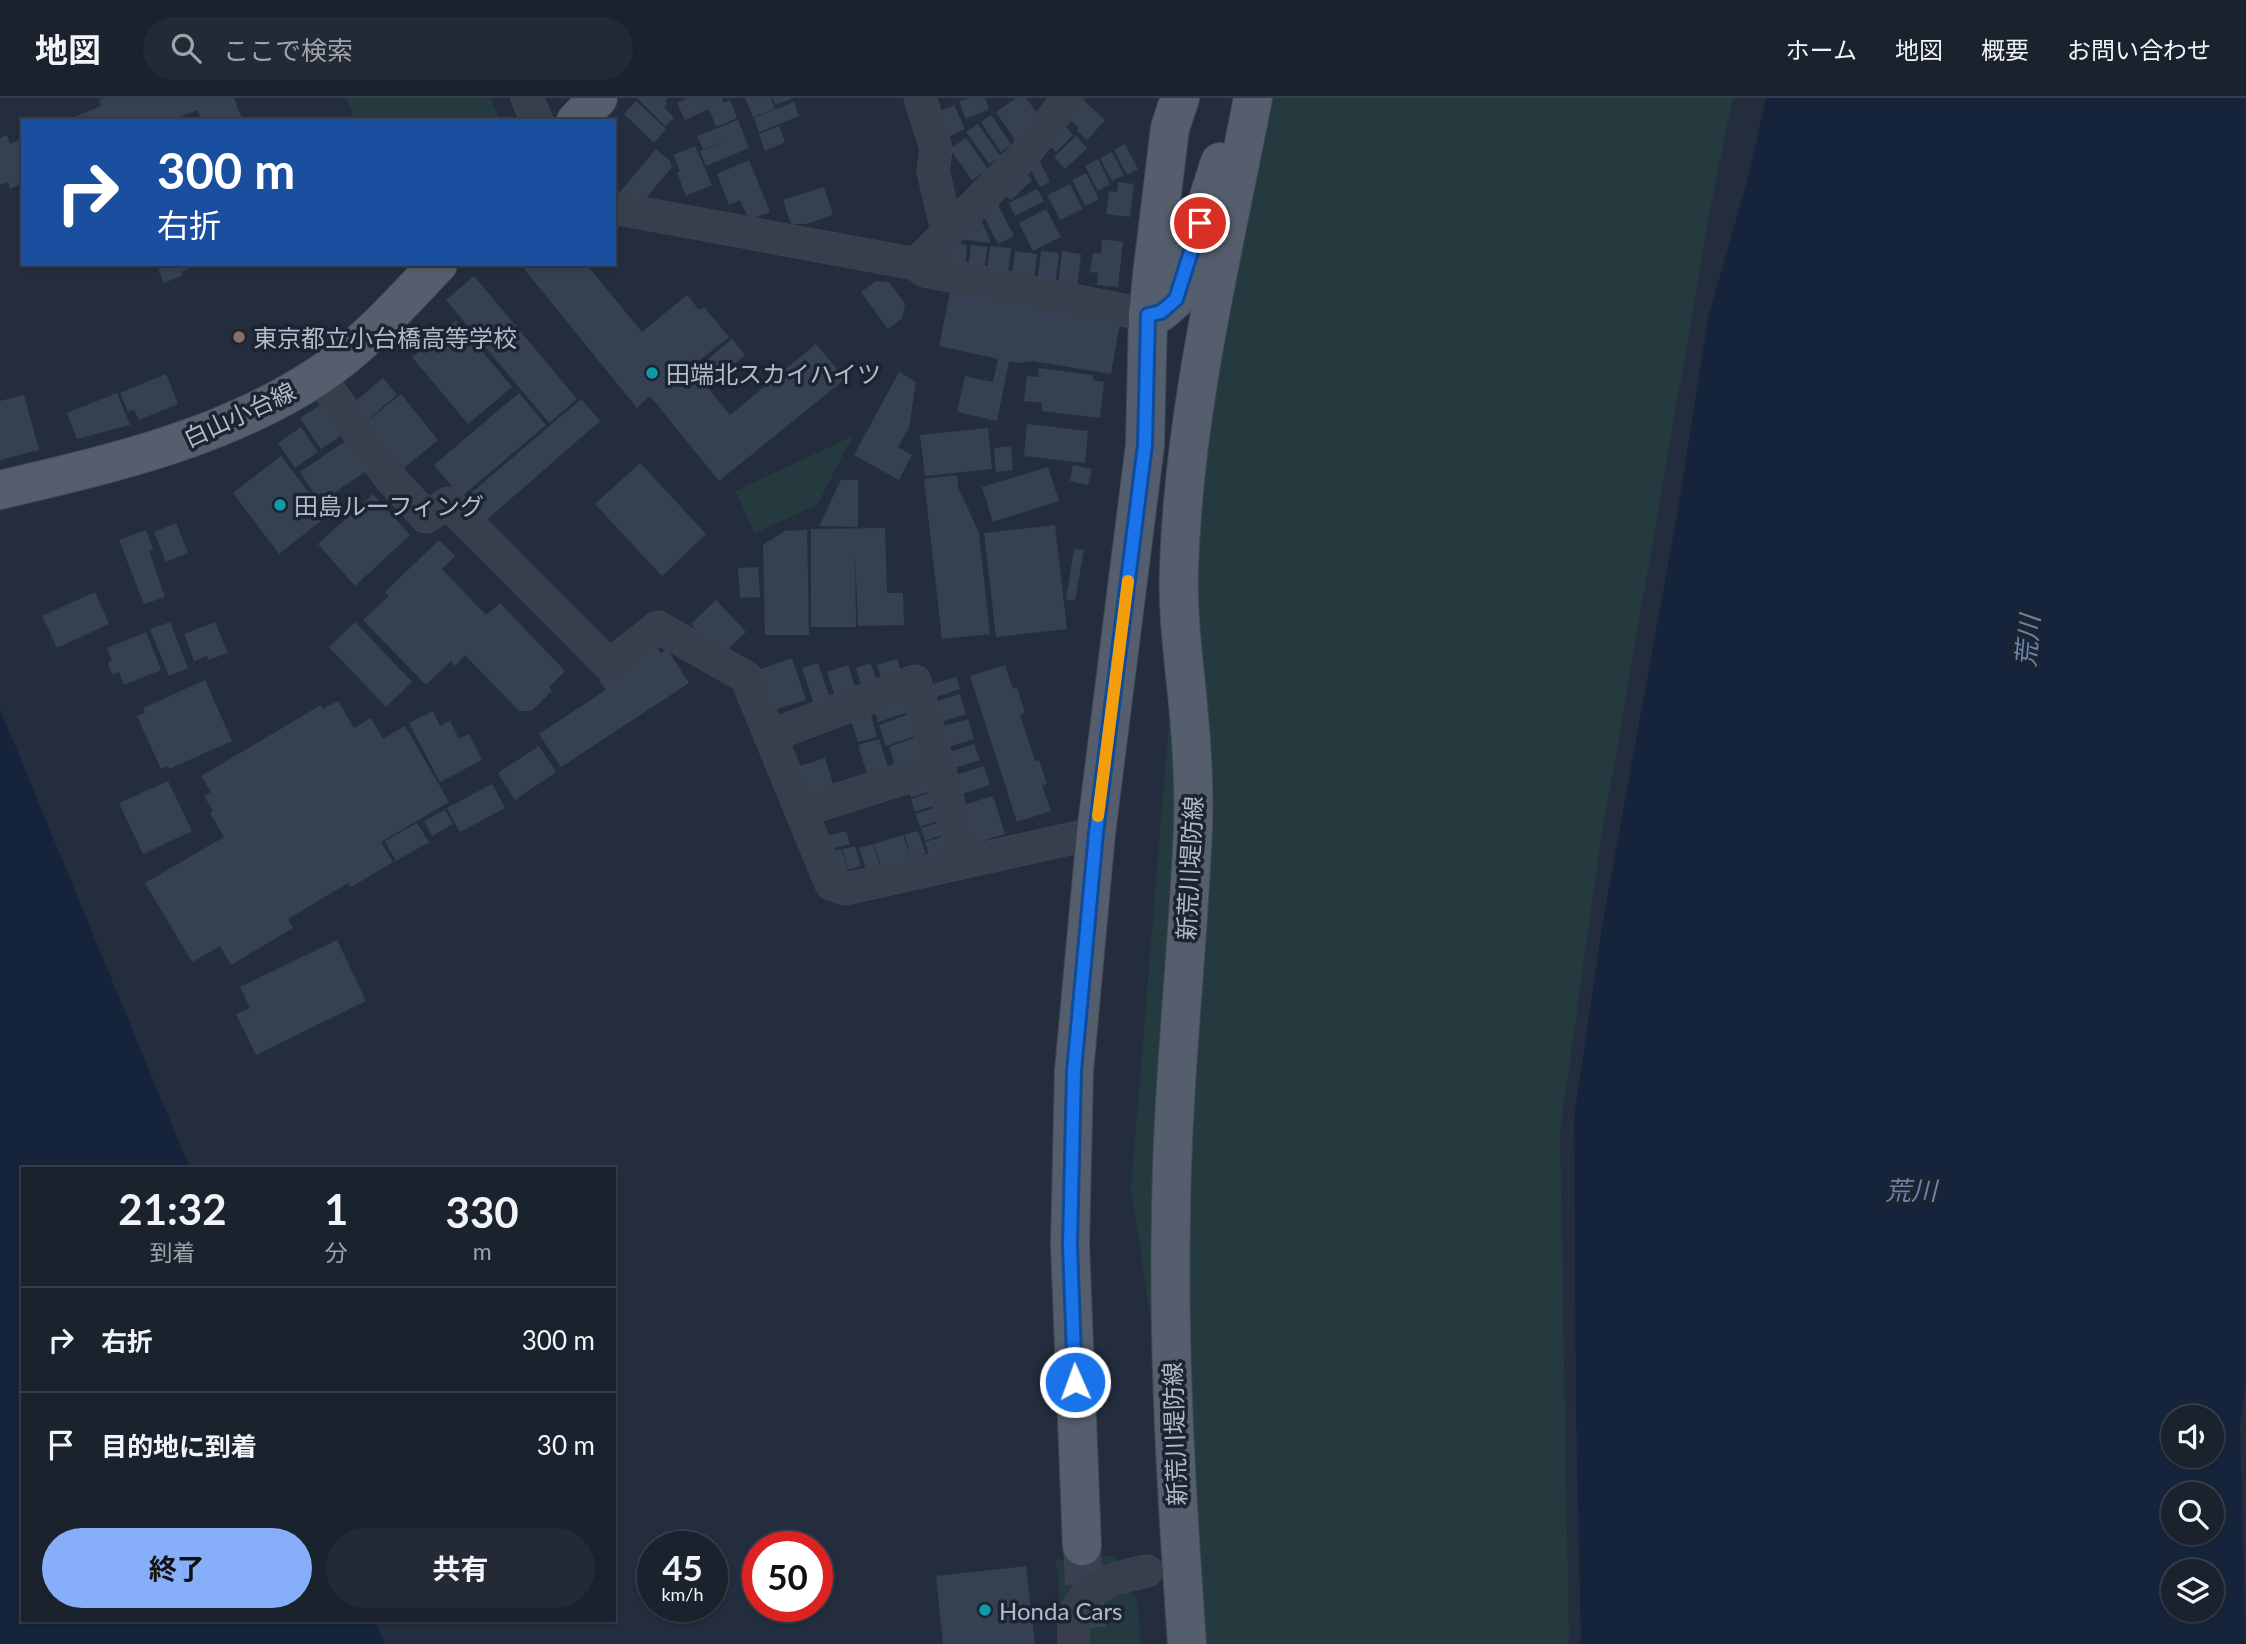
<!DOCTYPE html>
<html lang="ja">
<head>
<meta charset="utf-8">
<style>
	:root { --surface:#1a222e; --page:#232a36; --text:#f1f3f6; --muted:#9fa4aa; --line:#383f4a; --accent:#87aff9 }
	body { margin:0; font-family:Lato,"Noto Sans JP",sans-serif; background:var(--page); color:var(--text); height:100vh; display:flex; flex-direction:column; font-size:26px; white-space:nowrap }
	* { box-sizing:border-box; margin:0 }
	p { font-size:23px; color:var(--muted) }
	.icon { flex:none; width:38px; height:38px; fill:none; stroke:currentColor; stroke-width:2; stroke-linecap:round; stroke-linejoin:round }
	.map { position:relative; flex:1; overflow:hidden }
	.sheet { position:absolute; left:21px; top:1069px; width:595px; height:455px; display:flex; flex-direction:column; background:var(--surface); border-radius:0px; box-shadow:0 2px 5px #0004,0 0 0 2px var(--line) }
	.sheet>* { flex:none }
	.top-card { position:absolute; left:21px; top:21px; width:595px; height:147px; border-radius:0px; box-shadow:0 2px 5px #0004,0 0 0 2px var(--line); background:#1a4fa0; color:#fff; overflow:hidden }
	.tools { position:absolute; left:2161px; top:1307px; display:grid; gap:14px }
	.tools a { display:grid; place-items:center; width:63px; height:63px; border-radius:50%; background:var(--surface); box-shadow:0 2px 5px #0004,0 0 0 2px var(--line); font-size:35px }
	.speed { position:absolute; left:637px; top:1433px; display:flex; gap:14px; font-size:35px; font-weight:700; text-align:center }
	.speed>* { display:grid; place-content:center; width:91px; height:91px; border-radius:50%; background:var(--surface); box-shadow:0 2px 5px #0004,0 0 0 2px var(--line); line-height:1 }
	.speed small { font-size:18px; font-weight:400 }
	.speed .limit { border:10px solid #d22; background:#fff; color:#111 }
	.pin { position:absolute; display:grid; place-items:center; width:60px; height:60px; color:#fff; margin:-30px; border:4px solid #fff; border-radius:50%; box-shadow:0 2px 7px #0007 }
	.me { position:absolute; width:77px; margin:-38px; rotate:358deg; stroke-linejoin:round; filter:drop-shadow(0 0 5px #0008) }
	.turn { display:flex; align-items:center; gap:24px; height:147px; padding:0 21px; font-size:32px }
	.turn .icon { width:91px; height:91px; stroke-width:2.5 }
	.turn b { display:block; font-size:49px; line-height:60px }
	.eta { display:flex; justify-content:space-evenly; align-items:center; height:119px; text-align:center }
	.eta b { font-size:42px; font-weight:700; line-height:49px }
	.primary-button { display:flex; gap:14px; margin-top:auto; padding:14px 21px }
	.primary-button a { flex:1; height:80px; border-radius:42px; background:var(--accent); color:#111; font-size:28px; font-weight:700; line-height:80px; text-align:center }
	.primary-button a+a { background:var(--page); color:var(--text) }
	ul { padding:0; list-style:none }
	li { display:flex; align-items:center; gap:21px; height:105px; padding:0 21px; border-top:2px solid var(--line) }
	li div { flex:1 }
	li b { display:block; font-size:26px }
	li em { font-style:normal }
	header { display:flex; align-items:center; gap:42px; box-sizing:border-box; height:98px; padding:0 35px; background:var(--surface); border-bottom:2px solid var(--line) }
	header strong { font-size:33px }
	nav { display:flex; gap:38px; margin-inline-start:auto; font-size:24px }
	.search { width:490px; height:63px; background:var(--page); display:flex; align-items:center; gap:18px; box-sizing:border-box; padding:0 24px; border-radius:38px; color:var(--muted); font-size:26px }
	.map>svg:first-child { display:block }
</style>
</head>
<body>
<header>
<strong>地図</strong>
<div class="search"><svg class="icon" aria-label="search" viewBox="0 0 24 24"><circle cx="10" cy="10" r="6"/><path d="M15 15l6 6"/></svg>ここで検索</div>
<nav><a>ホーム</a><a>地図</a><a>概要</a><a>お問い合わせ</a></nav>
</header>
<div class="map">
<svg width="2246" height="1546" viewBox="0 0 2246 1546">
	<rect width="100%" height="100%" fill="#232d3d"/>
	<g fill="#253a3e">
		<polygon points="346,0 491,0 500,23 355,23"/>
		<polygon points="1266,0 1733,0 1715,85 1600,748 1560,1034 1569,1546 1200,1546 1131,1091 1176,536 1246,83"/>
		<polygon points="853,338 817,407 755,435 735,393"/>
		<polygon points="1115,1457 1117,1467 1062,1528 1056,1462"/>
		<path d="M1129,1493L1137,1501L1141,1546H1087C1094,1506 1088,1504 1129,1493Z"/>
	</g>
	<g fill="#16243b" fill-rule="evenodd">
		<path d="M1766,0H2246V1284L2240,1326L2246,1546H1581L1576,1313L1574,1019L1604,817L1678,412L1708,220L1748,80ZM2174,1320H2212V1358H2174ZM2174,1396H2212V1435H2174ZM2174,1474H2212V1512H2174Z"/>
		<polygon points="0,611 190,1071 23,1071 23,1522 375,1523 385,1546 0,1546"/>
	</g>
	<g fill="#354153">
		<polygon points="105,0 234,0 243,23 202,23 197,12 171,23 167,20 159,23 65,23 101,8 99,2"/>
		<polygon points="637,0 668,0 665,3 668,6 664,9 674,20 665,28"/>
		<polygon points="687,0 722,0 724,5 730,2 737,20 716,29 709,11 685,22 677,5"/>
		<polygon points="745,0 771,0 775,11 753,19"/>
		<polygon points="773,0 793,0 775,7"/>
		<polygon points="968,0 985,0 989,11 966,21 959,4"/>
		<polygon points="1016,0 1026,0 1042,22 1015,42 996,14"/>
		<polygon points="1081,0 1105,22 1087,42 1077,33 1079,30 1066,18"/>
		<polygon points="636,3 666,31 654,45 624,16"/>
		<polygon points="794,4 799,18 759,34 754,20"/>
		<polygon points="954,7 965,31 948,39 938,14"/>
		<polygon points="991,17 1011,46 1001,54 981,24"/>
		<polygon points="738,22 749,50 706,68 700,53 730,41 703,51 697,38"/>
		<polygon points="1062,25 1073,37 1056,54 1044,43"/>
		<polygon points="978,26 1000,58 989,66 966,34"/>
		<polygon points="779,28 785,44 765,53 759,36"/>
		<polygon points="7,37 10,46 23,40 23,85 10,91 8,84 0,87 0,40"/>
		<polygon points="1076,38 1087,50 1065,71 1054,59"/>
		<polygon points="966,40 988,71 972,82 950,51"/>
		<polygon points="1125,46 1138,71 1127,77 1114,52"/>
		<polygon points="695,48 712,87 686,98 677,75 680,73 673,57"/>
		<polygon points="656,51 671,64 670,66 673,68 638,109 620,94"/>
		<polygon points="1112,54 1124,77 1112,83 1100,60"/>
		<polygon points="1098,61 1110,86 1098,93 1085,68"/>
		<polygon points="749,62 770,114 749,122 740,102 729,107 717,76"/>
		<polygon points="1039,62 1050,84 1040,89 1028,67"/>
		<polygon points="1022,72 1032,82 1011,102 1001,92"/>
		<polygon points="1086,75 1099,101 1085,108 1072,82"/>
		<polygon points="1118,84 1134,86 1130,119 1106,116 1109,93 1117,94"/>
		<polygon points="1070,86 1083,111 1060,122 1047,97"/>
		<polygon points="824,89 833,117 806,126 791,126 783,102"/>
		<polygon points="1037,91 1044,103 1015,118 1009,105"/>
		<polygon points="997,105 1014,138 998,146 981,113"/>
		<polygon points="1046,111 1061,139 1033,153 1019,125"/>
		<polygon points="979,117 991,145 959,141"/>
		<polygon points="1102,141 1123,144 1118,189 1097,187 1098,175 1090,174 1093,155 1101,156"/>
		<polygon points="949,144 967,147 965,171 946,168"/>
		<polygon points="971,147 987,149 984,175 968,172"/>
		<polygon points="990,148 1011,150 1008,177 987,175"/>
		<polygon points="1015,153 1037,156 1034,182 1012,179"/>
		<polygon points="1041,153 1059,155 1055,187 1037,184"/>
		<polygon points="1062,153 1081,156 1077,190 1058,187"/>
		<polygon points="156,166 200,166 181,174 183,177 164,185"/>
		<polygon points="520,166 586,166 642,234 687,197 699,212 704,209 729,239 691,269 730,317 816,246 845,281 719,383 650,298 637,310"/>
		<polygon points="474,178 577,301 549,325 446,202"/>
		<polygon points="876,183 889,184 905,206 902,220 888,231 861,194"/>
		<polygon points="951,190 1120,224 1111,276 1032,263 1017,265 1009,263 997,323 957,314 965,278 993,284 998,261 939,248"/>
		<polygon points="456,222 512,289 468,326 412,259"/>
		<polygon points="732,241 745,257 721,277 708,261"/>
		<polygon points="1039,270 1093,277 1093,282 1104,284 1100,320 1042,313 1042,305 1024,303 1027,278 1038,279"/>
		<polygon points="899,274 916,284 909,330 898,349 912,357 899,382 854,357"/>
		<polygon points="166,276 178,306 139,322 134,311 128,314 120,295"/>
		<polygon points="383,280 397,297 366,323 352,306"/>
		<polygon points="117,295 130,327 77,341 67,315"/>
		<polygon points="519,295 546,327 461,399 434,367"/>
		<polygon points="401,296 438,342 404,370 366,324"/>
		<polygon points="24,297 39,352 0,362 0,303"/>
		<polygon points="581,301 600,323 483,425 463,402"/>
		<polygon points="323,305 344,336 321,351 300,320"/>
		<polygon points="1027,326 1088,333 1085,365 1024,358"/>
		<polygon points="301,329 318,354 295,370 278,345"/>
		<polygon points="988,330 992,371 925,378 920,337"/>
		<polygon points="347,342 368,372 320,404 300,374"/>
		<polygon points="1011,348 1013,372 996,374 994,350"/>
		<polygon points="281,358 327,418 279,456 233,395"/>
		<polygon points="640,365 706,436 662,478 595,406"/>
		<polygon points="1073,367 1092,371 1088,387 1070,383"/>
		<polygon points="1048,369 1059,403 993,424 982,389"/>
		<polygon points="957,377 958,389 979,435 990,536 942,541 924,381"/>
		<polygon points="841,382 858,382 858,429 819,428"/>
		<polygon points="373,396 410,437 355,488 318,446"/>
		<polygon points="176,425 188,455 166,464 154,434"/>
		<polygon points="1055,427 1067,531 996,539 984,435"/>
		<polygon points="885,430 887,495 903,495 904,527 858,528 855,456 856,529 811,529 811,431"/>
		<polygon points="146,432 153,451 149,453 165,499 144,506 119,442"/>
		<polygon points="807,432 809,537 765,537 763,447 785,433"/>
		<polygon points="439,442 455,458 442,471 486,517 500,505 565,573 549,589 552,593 531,613 519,613 465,557 455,568 451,563 426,587 363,522 389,498 385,494"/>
		<polygon points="1074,451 1084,452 1075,503 1066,501"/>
		<polygon points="758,469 760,499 740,500 738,470"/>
		<polygon points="95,494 109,526 57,550 42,518"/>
		<polygon points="716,502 746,534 721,558 691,526"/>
		<polygon points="170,524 188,570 169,578 150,531"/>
		<polygon points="215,524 228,555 208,562 207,558 194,563 184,536"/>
		<polygon points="355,524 412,584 386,609 329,549"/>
		<polygon points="146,534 161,572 124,587 119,574 112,577 108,565 112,563 107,550"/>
		<polygon points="655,546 661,555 667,551 689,585 561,669 539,636 606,592 599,583"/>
		<polygon points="792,560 806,602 774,612 753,574"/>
		<polygon points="897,561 904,582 884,588 877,567"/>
		<polygon points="818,565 831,604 815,609 802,570"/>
		<polygon points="871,565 878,588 863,593 856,570"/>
		<polygon points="848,567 857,594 836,601 827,574"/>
		<polygon points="1005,567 1013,591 1017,590 1025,615 1020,617 1035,663 1039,662 1047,686 1042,687 1051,713 1017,724 970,578"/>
		<polygon points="956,579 960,591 933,600 930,587"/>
		<polygon points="205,582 232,643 169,671 168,668 161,671 137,618 145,615 143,610"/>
		<polygon points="903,595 909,614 878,624 872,605"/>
		<polygon points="960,596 966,616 937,625 931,605"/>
		<polygon points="338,603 354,630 371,620 383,641 405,628 449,704 381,744 393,764 351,789 348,785 288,821 293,830 231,867 220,848 192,864 145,785 224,739 210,715 213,713 204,698 211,694 201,678 321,607 323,611"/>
		<polygon points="869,610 877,639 858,644 849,617"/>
		<polygon points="433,613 440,628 450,623 459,641 469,636 482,662 440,684 409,625"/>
		<polygon points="912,615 919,637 886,648 879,627"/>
		<polygon points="968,621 974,641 945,650 938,630"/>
		<polygon points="921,638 923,666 898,675 889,649"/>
		<polygon points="879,641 890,675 869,682 858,647"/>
		<polygon points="974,646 980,662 948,672 943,656"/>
		<polygon points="539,648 556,674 515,702 498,675"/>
		<polygon points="825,660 836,695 814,702 797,669"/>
		<polygon points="984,668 990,687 956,698 950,679"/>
		<polygon points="930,679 934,692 911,699 906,686"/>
		<polygon points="168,683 192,733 143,756 119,705"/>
		<polygon points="492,686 505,710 460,734 447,710"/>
		<polygon points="934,693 938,706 915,714 911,701"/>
		<polygon points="993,698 1005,736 975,745 963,707"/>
		<polygon points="939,708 943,721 920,729 916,716"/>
		<polygon points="445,712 453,726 432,738 424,723"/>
		<polygon points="944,723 948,735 925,743 921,730"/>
		<polygon points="417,725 429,744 396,763 385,743"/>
		<polygon points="846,733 850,746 828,752 824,739"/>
		<polygon points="918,733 926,755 881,768 874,746 903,737 910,757 905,737"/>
		<polygon points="948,737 952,750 929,757 925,744"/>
		<polygon points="873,746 880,768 866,772 859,750"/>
		<polygon points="855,748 861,768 848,772 842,751"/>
		<polygon points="841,751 848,774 840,777 828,755"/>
		<polygon points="337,842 366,903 256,957 236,916 250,910 240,889"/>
		<polygon points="1026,1468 1035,1546 943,1546 936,1478"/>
	</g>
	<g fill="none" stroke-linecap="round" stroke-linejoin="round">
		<polyline stroke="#394252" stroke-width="38" stroke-dasharray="38 19" stroke-linecap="butt" points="1082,1448 1087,1530"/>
		<defs>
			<g id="minor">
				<polyline points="527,0 537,23"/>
				<polyline points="920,0 936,50 933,73 947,132"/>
				<polyline points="614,110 916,166 925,173 1148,217"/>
				<polyline points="916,166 1025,56 1068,0"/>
				<polyline points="319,277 389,379 426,419 448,405 609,567 658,529 746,579 831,786 845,791 1096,735"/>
				<polyline points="770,638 915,583 965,764"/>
				<polyline points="801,713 940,669"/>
				<path d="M1074,1546C1069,1492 1103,1482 1147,1473"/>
			</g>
			<g id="major">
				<polyline points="576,23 598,0"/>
				<polyline points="1148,217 1161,214 1176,201 1220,64"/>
				<path d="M0,392C110,366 222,341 318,278C363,248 401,205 438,166"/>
				<polyline points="1082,1448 1070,1147 1074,973 1096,735 1145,347 1148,217 1153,169 1170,30 1180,0"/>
				<path d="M1187,1546C1177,1403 1168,1260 1171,1117C1172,994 1186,873 1192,751C1195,707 1193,662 1189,618C1185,569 1177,520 1179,470C1184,312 1223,155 1253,0"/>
			</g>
		</defs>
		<use href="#minor" stroke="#404856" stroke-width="33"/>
		<use href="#major" stroke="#404856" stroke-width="40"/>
		<use href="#minor" stroke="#373f4d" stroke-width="32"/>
		<use href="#major" stroke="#555e6d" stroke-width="38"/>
	</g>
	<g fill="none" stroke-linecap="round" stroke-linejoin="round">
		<defs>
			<polyline id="route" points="1075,1284 1070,1147 1074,973 1096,735 1145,347 1148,217 1161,214 1176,201 1200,125"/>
		</defs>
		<use href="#route" stroke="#114b97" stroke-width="18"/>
		<use href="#route" stroke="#1a73e8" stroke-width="12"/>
		<polyline stroke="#f59e0b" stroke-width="12" points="1098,718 1128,483"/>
	</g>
	<circle fill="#8d6e63" stroke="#1c2432" stroke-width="2.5" cx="239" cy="239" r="7"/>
	<g fill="#0f9aa8" stroke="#1c2432" stroke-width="2.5">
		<circle cx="652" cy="275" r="7"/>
		<circle cx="280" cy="407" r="7"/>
		<circle cx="985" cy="1512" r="7"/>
	</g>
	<g text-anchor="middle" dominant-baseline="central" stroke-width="7" stroke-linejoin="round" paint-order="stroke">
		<g font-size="24" fill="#b3bac8" stroke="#1c2432" text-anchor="start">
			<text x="253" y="239">東京都立小台橋高等学校</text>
			<text x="666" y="275">田端北スカイハイツ</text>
			<text x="294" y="407">田島ルーフィング</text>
			<text x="999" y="1512">Honda Cars</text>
		</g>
		<g font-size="24" fill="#b3bac8" stroke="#1c2432">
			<text transform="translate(239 316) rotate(-25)">白山小台線</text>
			<text transform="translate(1189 770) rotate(-87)">新荒川堤防線</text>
			<text transform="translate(1174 1336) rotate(-92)">新荒川堤防線</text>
		</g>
		<g font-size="26" font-style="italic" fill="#6b83a8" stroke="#1c2432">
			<text transform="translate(2027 543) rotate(-85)">荒川</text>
			<text x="1911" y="1092">荒川</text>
		</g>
	</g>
</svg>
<div class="tools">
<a><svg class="icon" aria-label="sound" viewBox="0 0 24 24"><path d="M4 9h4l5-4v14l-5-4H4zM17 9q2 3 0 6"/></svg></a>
<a><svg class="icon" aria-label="search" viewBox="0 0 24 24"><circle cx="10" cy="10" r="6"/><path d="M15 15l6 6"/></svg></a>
<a><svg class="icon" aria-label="layers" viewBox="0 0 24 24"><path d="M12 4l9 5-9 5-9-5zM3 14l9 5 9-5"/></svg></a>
</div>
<div class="speed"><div>45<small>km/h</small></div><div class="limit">50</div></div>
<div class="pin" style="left:1200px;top:125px;background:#d93025"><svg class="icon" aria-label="arrive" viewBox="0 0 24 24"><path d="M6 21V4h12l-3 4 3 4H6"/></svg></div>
<svg class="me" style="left:1075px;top:1284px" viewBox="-20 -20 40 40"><circle r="17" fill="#1a73e8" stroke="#fff" stroke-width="3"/><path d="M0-11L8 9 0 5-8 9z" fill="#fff"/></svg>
<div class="top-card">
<div class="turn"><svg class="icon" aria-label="right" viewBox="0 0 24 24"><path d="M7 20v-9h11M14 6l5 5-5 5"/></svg><div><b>300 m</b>右折</div></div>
</div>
<section class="sheet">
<div class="eta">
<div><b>21:32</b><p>到着</p></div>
<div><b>1</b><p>分</p></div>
<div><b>330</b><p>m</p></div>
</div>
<ul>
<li><svg class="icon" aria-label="right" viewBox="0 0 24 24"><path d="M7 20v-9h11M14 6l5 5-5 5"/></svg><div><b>右折</b></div><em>300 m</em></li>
<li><svg class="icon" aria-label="arrive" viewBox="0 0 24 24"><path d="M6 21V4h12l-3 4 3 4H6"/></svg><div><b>目的地に到着</b></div><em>30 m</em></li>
</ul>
<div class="primary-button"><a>終了</a><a>共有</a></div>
</section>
</div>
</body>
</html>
